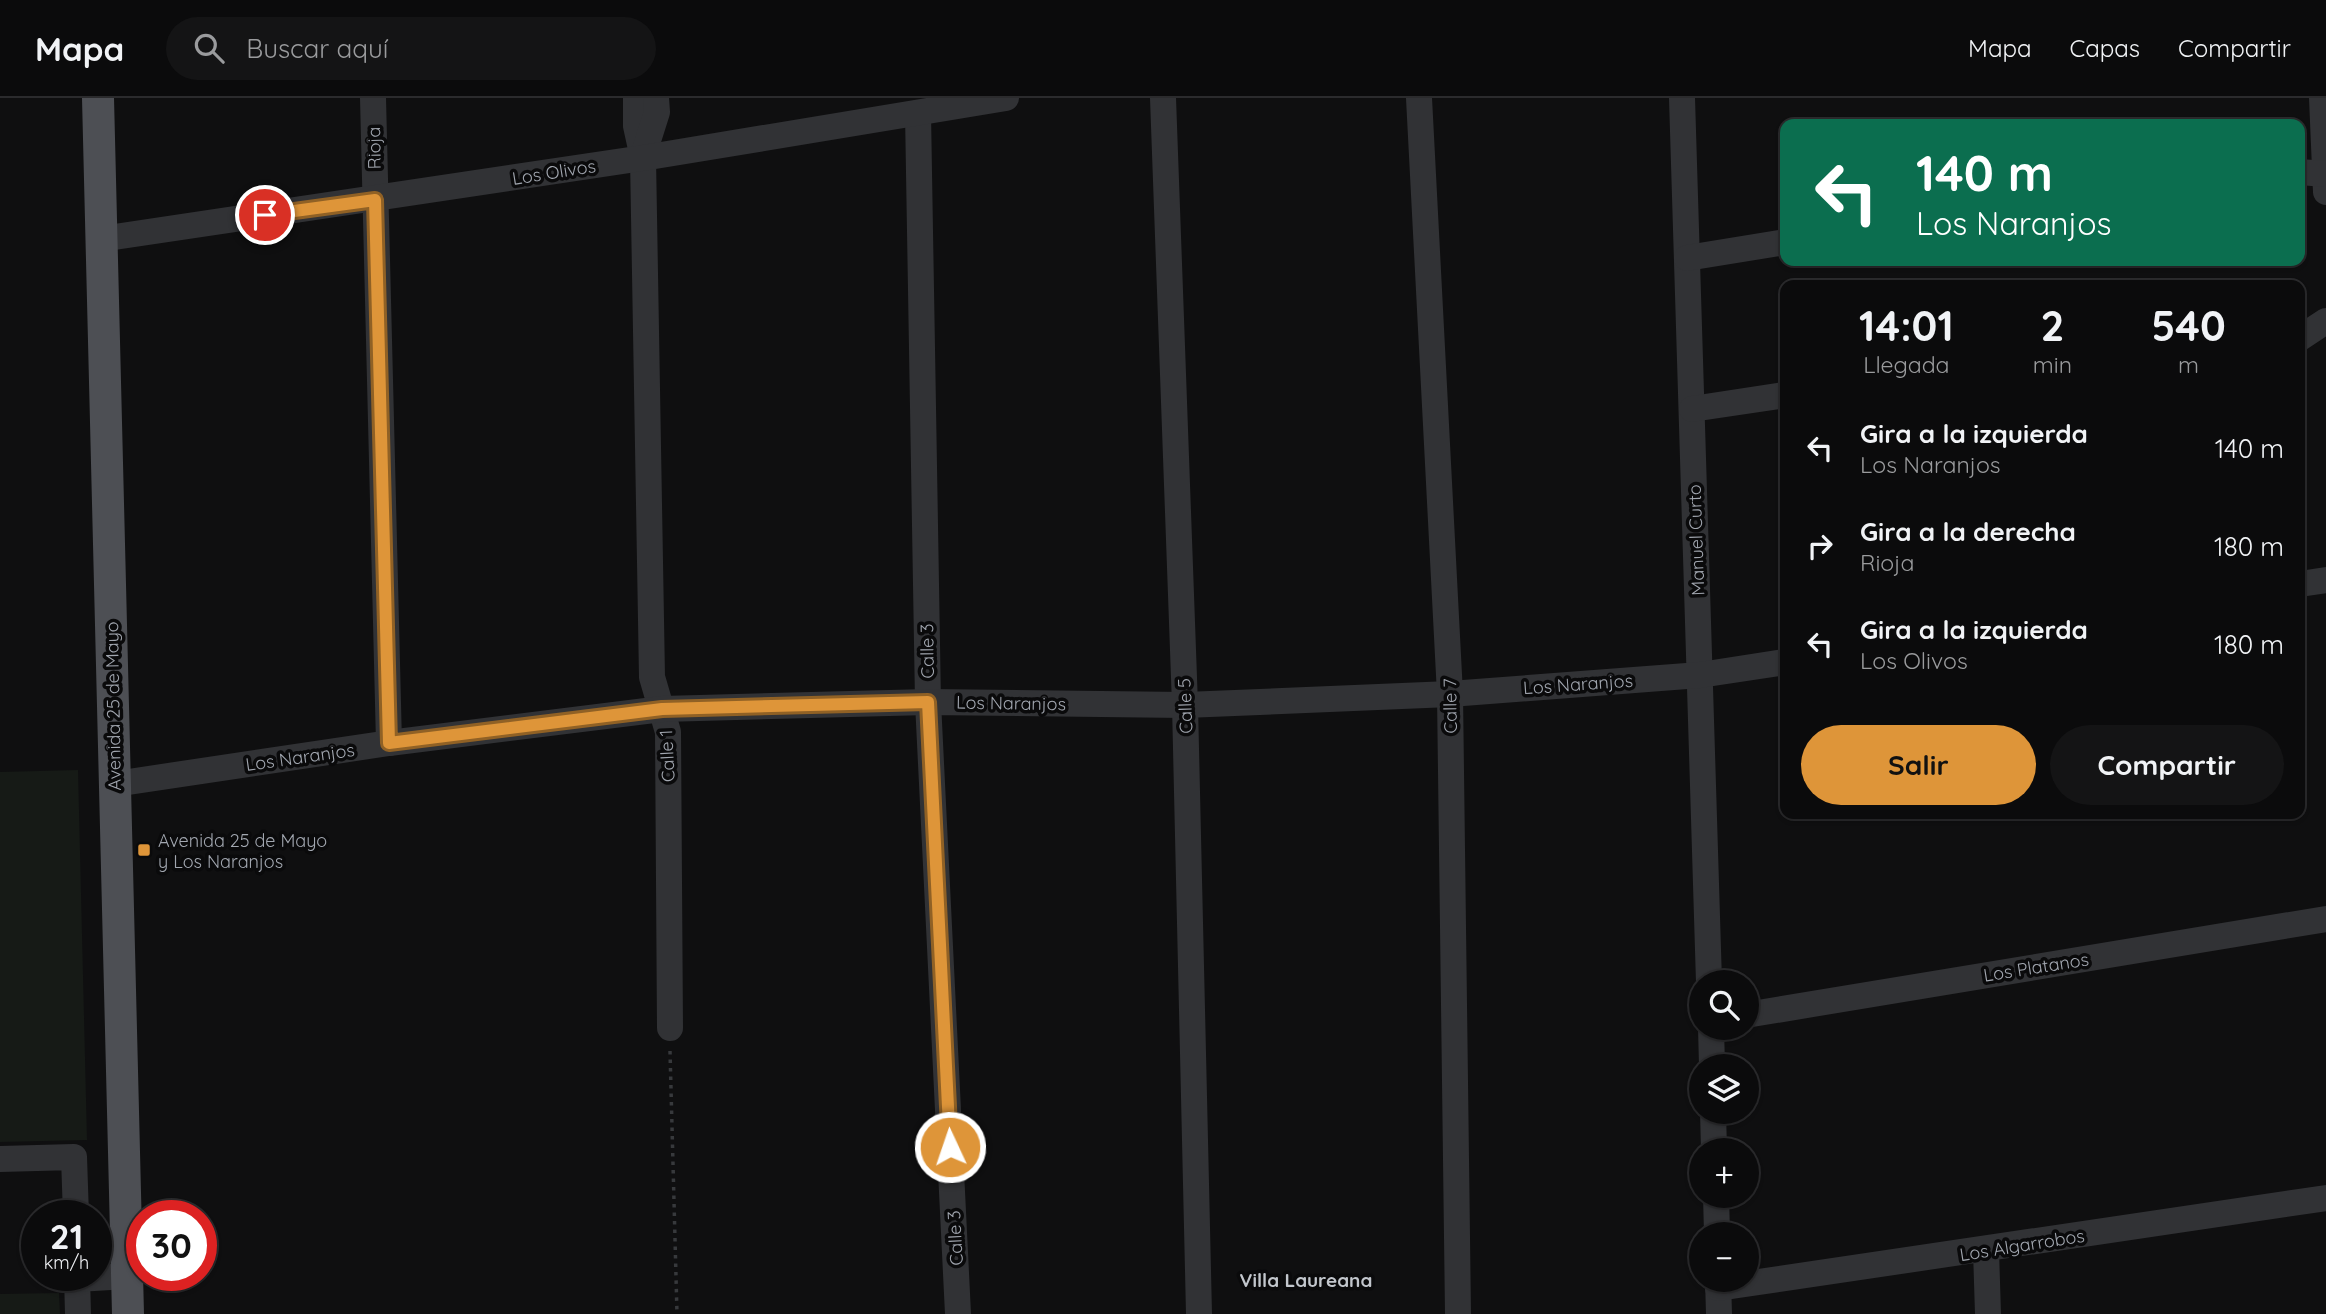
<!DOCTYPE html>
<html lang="es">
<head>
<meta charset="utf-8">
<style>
	:root { --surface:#0b0b0c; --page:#141415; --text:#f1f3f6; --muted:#9a9b9d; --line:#2b2b2d; --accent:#de9539 }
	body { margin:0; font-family:Quicksand,sans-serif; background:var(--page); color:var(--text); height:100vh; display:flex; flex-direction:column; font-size:26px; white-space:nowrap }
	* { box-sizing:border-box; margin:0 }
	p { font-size:23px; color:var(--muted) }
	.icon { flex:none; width:38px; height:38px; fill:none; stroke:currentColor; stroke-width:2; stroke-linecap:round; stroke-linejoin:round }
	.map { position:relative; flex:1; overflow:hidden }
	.details { position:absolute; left:1780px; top:182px; width:525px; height:539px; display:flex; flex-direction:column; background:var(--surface); border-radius:14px; box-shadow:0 2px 5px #0004,0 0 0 2px var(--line) }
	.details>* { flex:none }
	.banner { position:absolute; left:1780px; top:21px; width:525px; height:147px; border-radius:14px; box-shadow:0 2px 5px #0004,0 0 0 2px var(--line); background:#0b6e4f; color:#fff; overflow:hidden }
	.tools { position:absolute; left:1689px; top:872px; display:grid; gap:14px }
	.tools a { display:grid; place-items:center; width:70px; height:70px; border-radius:50%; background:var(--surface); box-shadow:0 2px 5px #0004,0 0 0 2px var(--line); font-size:35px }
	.speed { position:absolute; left:21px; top:1102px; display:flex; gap:14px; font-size:35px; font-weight:700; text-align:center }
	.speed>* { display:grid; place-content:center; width:91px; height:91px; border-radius:50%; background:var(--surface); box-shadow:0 2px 5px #0004,0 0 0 2px var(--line); line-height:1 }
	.speed small { font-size:18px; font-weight:400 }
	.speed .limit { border:10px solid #d22; background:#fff; color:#111 }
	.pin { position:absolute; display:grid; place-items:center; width:60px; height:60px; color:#fff; margin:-30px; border:4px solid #fff; border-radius:50%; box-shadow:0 2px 7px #0007 }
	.me { position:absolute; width:77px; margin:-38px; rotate:357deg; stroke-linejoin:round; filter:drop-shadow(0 0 5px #0008) }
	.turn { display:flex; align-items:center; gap:24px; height:147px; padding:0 21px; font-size:32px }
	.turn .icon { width:91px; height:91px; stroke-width:2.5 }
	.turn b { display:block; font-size:49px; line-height:60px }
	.eta { display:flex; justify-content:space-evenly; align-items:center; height:119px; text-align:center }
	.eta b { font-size:42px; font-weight:700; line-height:49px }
	.cta { display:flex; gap:14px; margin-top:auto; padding:14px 21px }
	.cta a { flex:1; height:80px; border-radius:42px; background:var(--accent); color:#111; font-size:28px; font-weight:700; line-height:80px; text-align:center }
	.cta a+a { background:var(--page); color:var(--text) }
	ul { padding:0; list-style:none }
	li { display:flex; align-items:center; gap:21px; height:98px; padding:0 21px }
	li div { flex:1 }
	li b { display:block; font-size:26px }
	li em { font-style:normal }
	header { display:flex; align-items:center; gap:42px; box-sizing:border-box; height:98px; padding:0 35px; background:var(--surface); border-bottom:2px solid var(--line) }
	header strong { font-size:33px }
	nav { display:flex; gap:38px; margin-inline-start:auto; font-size:24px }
	.search { width:490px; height:63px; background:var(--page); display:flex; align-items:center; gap:18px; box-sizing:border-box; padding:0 24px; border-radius:38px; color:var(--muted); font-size:26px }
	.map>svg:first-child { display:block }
</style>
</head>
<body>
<header>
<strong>Mapa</strong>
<div class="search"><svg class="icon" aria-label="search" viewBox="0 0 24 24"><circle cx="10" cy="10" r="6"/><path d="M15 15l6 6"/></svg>Buscar aquí</div>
<nav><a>Mapa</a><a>Capas</a><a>Compartir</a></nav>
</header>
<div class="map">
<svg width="2326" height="1216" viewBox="0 0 2326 1216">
	<rect width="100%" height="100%" fill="#0f0f10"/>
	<g fill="#161a16">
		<polygon points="78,672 87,1042 0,1044 0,674"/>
		<polygon points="59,1195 60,1216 0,1216 0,1196"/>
	</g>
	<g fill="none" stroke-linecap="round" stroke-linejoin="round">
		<polyline stroke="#37393c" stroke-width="3.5" stroke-dasharray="3.5 5" stroke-linecap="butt" points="670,953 677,1216"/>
		<g stroke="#313235" stroke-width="26">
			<polyline points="373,0 389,645"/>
			<polyline points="636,0 636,28 643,60 652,579 668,634 670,930"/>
			<polyline points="1163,0 1185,607 1199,1216"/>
			<polyline points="1419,0 1450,596 1458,1216"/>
			<polyline points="1682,0 1709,884"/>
			<polyline points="2322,0 2326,94"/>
			<polyline points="918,15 928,604 958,1216"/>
			<polyline points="644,55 657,14 656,0"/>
			<polyline points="2300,74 2325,76"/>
			<polyline points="101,141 643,60 1006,0"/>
			<polyline points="1687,160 1785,144"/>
			<polyline points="2300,240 2326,223"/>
			<polyline points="1692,311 1785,297"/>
			<polyline points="2300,486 2326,482"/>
			<polyline points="115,686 389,645 662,611 928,604 1185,607 1450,596 1700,577 1785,564"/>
			<polyline points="1746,917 2326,821"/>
			<polyline points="1711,929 1712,968"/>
			<polyline points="1713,1013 1714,1052"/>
			<polyline points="0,1061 74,1059 76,1118"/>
			<polyline points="1716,1097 1717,1136"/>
			<polyline points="1986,1152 1988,1216"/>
			<polyline points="77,1178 78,1216"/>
			<polyline points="77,1181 127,1178"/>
			<polyline points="1718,1181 1719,1216"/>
			<polyline points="1718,1190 2326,1100"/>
		</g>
		<polyline stroke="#4d4f54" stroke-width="32" points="98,0 128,1216"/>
	</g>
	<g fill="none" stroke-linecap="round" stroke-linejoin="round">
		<defs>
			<polyline id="route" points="265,117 375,102 389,645 662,611 928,604 950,1049"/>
		</defs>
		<use href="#route" stroke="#906125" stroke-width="18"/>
		<use href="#route" stroke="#de9539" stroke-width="12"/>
	</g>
	<rect fill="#de9539" stroke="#0a0a0b" stroke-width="2.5" x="137" y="745" width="14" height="14" rx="3.5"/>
	<g text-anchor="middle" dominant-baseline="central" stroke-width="7" stroke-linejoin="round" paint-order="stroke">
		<g font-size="18" fill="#a2a7b0" stroke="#0a0a0b">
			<text transform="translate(374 50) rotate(-91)">Rioja</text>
			<text transform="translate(554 74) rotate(-9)">Los Olivos</text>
			<text transform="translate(1696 442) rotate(-92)">Manuel Curto</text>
			<text transform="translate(927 553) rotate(-91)">Calle 3</text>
			<text transform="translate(1578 586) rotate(-4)">Los Naranjos</text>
			<text transform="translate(1011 605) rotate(1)">Los Naranjos</text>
			<text transform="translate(113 608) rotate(-91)">Avenida 25 de Mayo</text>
			<text transform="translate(1185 608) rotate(-92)">Calle 5</text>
			<text transform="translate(1450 608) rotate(-91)">Calle 7</text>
			<text transform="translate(667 658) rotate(-93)">Calle 1</text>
			<text transform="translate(300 659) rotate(-8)">Los Naranjos</text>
			<text transform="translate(2036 869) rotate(-9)">Los Platanos</text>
			<text transform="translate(955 1140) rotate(-93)">Calle 3</text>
			<text transform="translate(2022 1147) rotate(-9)">Los Algarrobos</text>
		</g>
		<g font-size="18" fill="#a2a7b0" stroke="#0a0a0b" text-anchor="start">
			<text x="158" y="742">Avenida 25 de Mayo<tspan x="158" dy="21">y Los Naranjos</tspan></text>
		</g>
		<g font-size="19" font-weight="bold" fill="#c2c6cc" stroke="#0a0a0b">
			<text x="1306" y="1182">Villa Laureana</text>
		</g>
	</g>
</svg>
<div class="tools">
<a><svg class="icon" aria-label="search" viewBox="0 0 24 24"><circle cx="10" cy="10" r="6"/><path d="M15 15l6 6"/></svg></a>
<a><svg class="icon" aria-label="layers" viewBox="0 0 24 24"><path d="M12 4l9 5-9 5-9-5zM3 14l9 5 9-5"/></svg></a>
<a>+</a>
<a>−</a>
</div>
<div class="speed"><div>21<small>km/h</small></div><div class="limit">30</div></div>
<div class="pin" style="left:265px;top:117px;background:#d93025"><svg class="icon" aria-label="arrive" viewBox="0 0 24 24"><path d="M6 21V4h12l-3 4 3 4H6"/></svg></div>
<svg class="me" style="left:950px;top:1049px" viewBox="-20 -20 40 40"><circle r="17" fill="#de9539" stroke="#fff" stroke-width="3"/><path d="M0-11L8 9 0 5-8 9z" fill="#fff"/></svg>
<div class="banner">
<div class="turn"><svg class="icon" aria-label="left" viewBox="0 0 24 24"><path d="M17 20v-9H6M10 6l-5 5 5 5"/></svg><div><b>140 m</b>Los Naranjos</div></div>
</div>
<section class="details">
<div class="eta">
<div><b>14:01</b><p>Llegada</p></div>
<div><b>2</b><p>min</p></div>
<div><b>540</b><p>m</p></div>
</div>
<ul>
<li><svg class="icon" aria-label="left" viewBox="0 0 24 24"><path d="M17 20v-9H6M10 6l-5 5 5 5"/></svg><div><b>Gira a la izquierda</b><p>Los Naranjos</p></div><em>140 m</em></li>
<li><svg class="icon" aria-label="right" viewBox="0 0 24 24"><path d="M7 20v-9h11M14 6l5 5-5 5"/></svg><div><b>Gira a la derecha</b><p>Rioja</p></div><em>180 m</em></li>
<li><svg class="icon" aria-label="left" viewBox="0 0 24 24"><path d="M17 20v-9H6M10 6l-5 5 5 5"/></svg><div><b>Gira a la izquierda</b><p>Los Olivos</p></div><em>180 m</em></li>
</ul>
<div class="cta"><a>Salir</a><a>Compartir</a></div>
</section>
</div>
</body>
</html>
